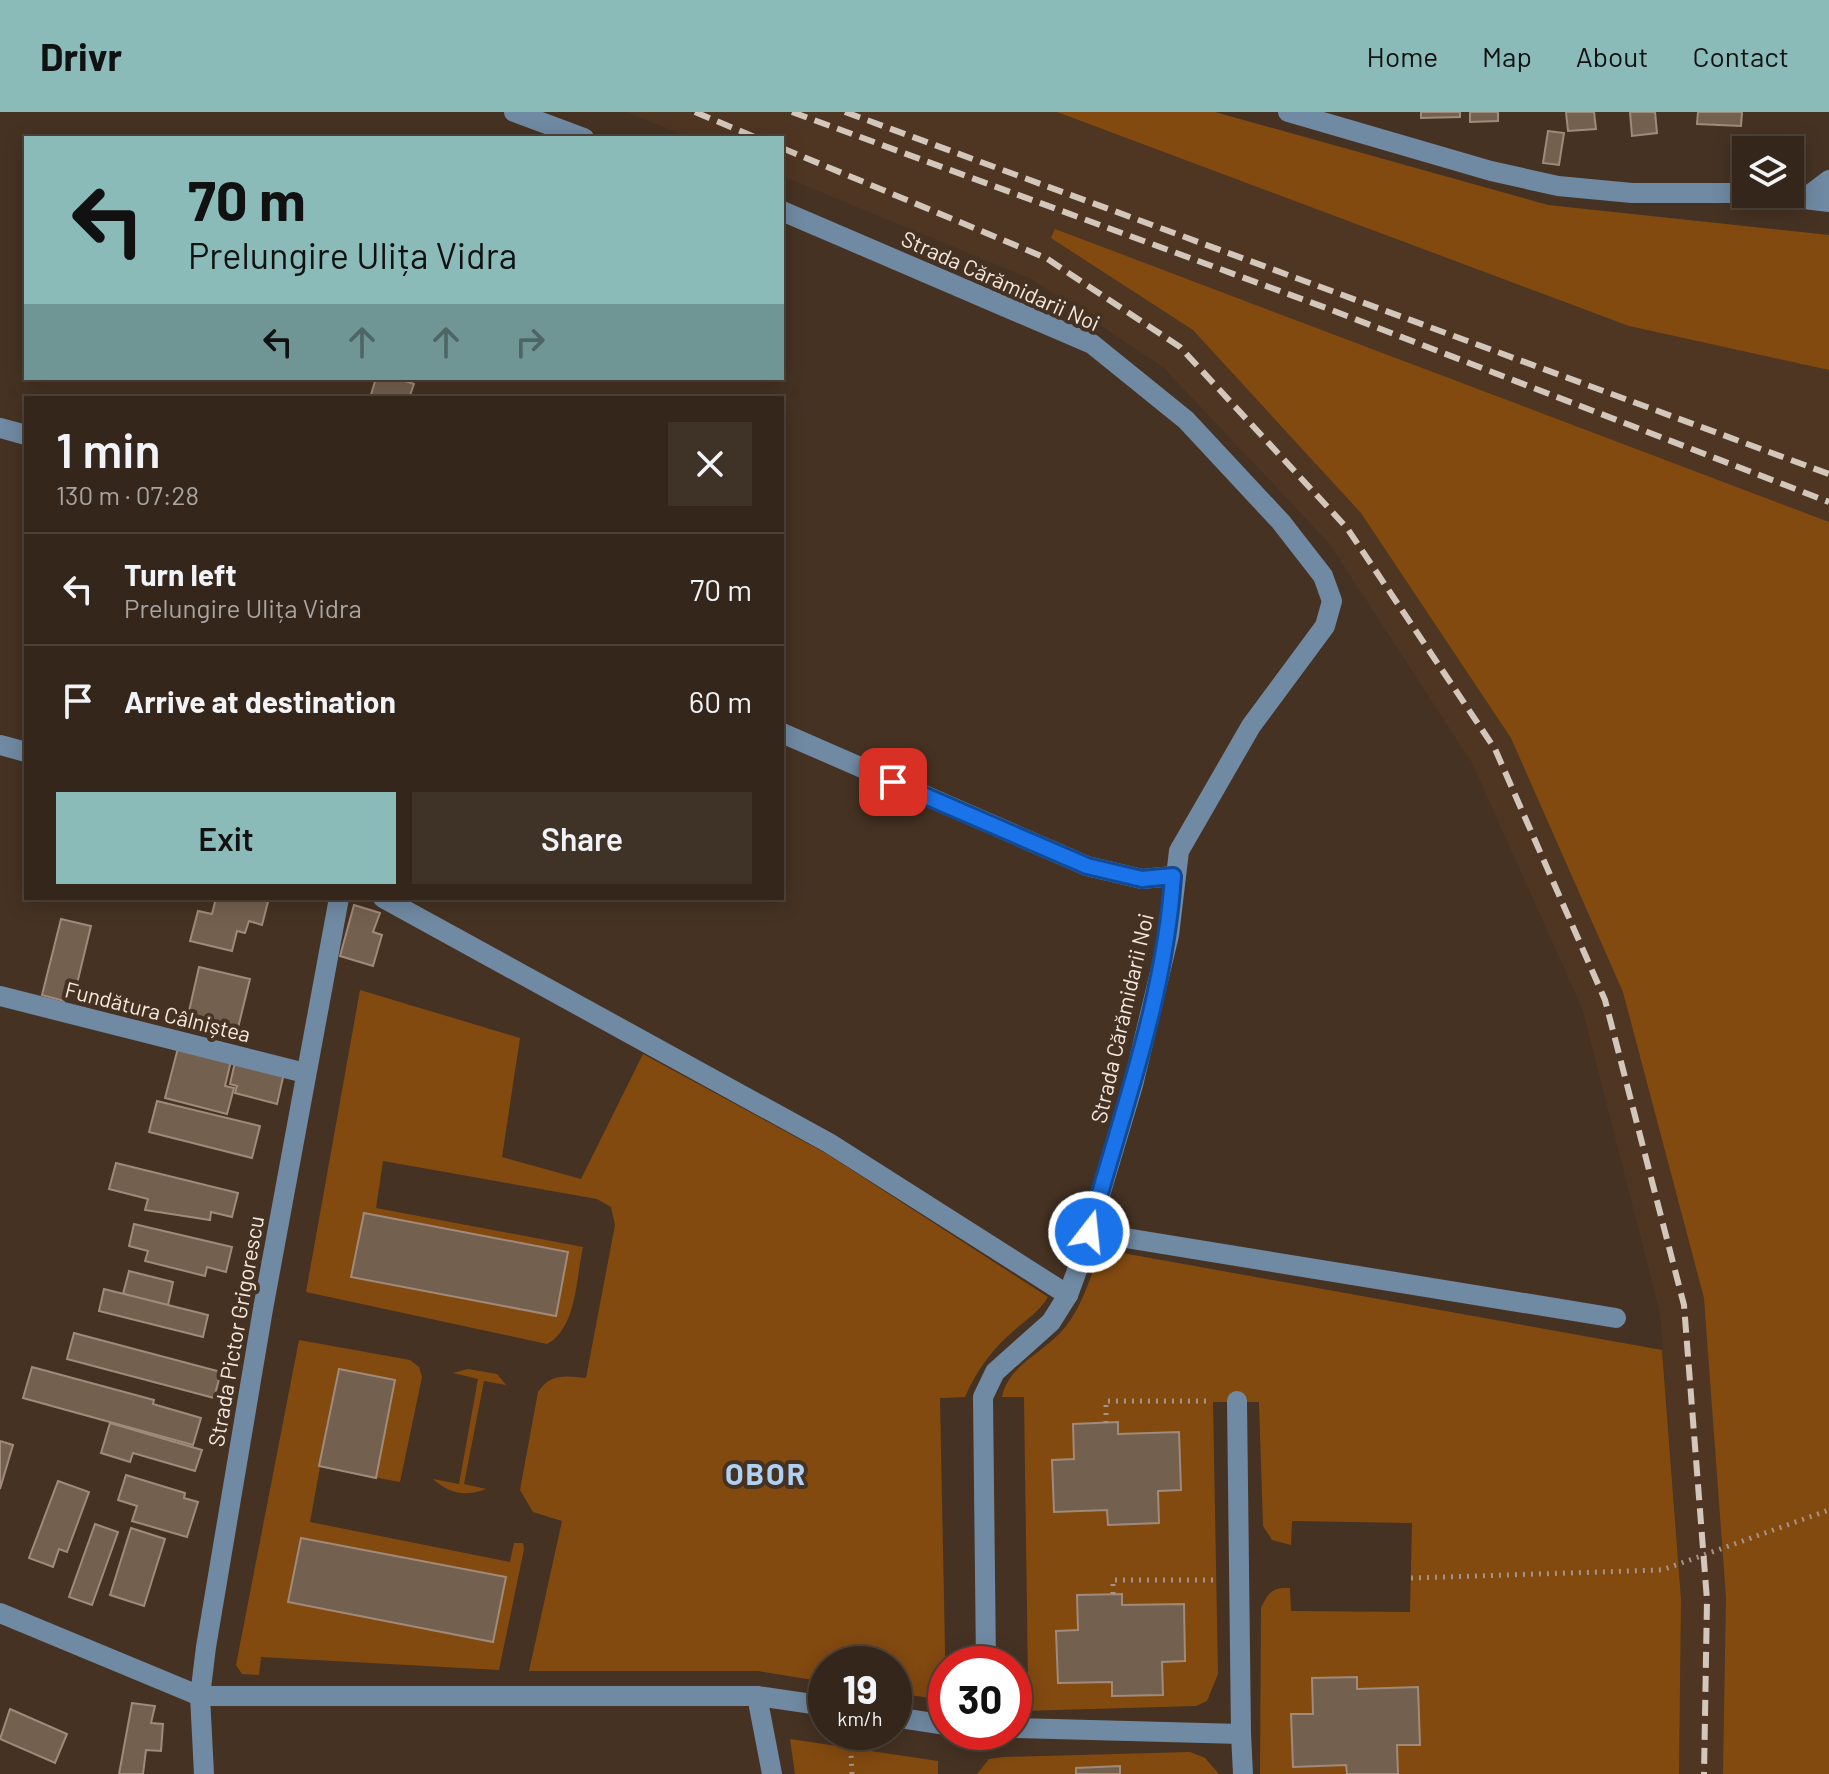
<!DOCTYPE html>
<html lang="en">
<head>
<meta charset="utf-8">
<style>
	:root { --surface:#34261a; --page:#3f3227; --text:#f1f3f6; --muted:#a9a5a2; --line:#4e4339; --accent:#8bbbb9 }
	body { margin:0; font-family:Barlow,sans-serif; background:var(--page); color:var(--text); height:100vh; display:flex; flex-direction:column; font-size:30px; white-space:nowrap }
	* { box-sizing:border-box; margin:0 }
	p { font-size:26px; color:var(--muted) }
	.icon { flex:none; width:44px; height:44px; fill:none; stroke:currentColor; stroke-width:2; stroke-linecap:round; stroke-linejoin:round }
	.map { position:relative; flex:1; overflow:hidden }
	.panel { position:absolute; left:24px; top:284px; width:760px; height:504px; display:flex; flex-direction:column; background:var(--surface); border-radius:0px; box-shadow:0 4px 20px #0003,0 0 0 2px var(--line) }
	.panel>* { flex:none }
	.hud { position:absolute; left:24px; top:24px; width:760px; height:244px; border-radius:0px; box-shadow:0 4px 20px #0003,0 0 0 2px var(--line); background:#8bbbb9; color:#111; overflow:hidden }
	.fabs { position:absolute; left:1732px; top:24px; display:grid; gap:16px }
	.fabs a { display:grid; place-items:center; width:72px; height:72px; border-radius:0px; background:var(--surface); box-shadow:0 4px 20px #0003,0 0 0 2px var(--line); font-size:40px }
	.speed { position:absolute; left:808px; top:1534px; display:flex; gap:16px; font-size:40px; font-weight:700; text-align:center }
	.speed>* { display:grid; place-content:center; width:104px; height:104px; border-radius:50%; background:var(--surface); box-shadow:0 4px 20px #0003,0 0 0 2px var(--line); line-height:1 }
	.speed small { font-size:20px; font-weight:400 }
	.speed .limit { border:12px solid #d22; background:#fff; color:#111 }
	.pin { position:absolute; display:grid; place-items:center; width:68px; height:68px; color:#fff; margin:-34px; border-radius:16px; box-shadow:0 4px 12px #0006 }
	.me { position:absolute; width:88px; margin:-44px; rotate:16deg; stroke-linejoin:round; filter:drop-shadow(0 0 6px #0008) }
	.turn { display:flex; align-items:center; gap:28px; height:168px; padding:0 32px; font-size:36px }
	.turn .icon { width:104px; height:104px; stroke-width:2.5 }
	.turn b { display:block; font-size:56px; line-height:68px }
	.lanes { display:flex; align-items:center; height:76px; padding:0 32px; background:#0003; justify-content:center; gap:40px; direction:ltr }
	.lanes .off { opacity:.35 }
	.round { display:grid; place-items:center; flex:none; width:84px; height:84px; border-radius:0px; background:var(--page) }
	.head { display:flex; align-items:center; justify-content:space-between; height:136px; padding:0 32px }
	h1 { font-size:48px; font-weight:600; line-height:60px }
	.button { display:flex; gap:16px; margin-top:auto; padding:16px 32px }
	.button a { flex:1; height:92px; border-radius:0px; background:var(--accent); color:#111; font-size:32px; font-weight:600; line-height:92px; text-align:center }
	.button a+a { background:var(--page); color:var(--text) }
	ul { padding:0; list-style:none }
	li { display:flex; align-items:center; gap:24px; height:112px; padding:0 32px; border-top:2px solid var(--line) }
	li div { flex:1 }
	li b { display:block; font-size:30px }
	li em { font-style:normal }
	header { display:flex; align-items:center; gap:48px; box-sizing:border-box; height:112px; padding:0 40px; background:var(--accent); color:#111 }
	header strong { font-size:38px }
	nav { display:flex; gap:44px; margin-inline-start:auto; font-size:28px }
	.map>svg:first-child { display:block }
</style>
</head>
<body>
<header>
<strong>Drivr</strong>
<nav><a>Home</a><a>Map</a><a>About</a><a>Contact</a></nav>
</header>
<div class="map">
<svg width="1829" height="1662" viewBox="0 0 1829 1662">
	<rect width="100%" height="100%" fill="#453223"/>
	<polygon fill="#4f3622" points="627,0 1057,0 1629,214 1829,258 1829,1662 1679,1662 1681,1487 1660,1201 1582,896 1472,651 1329,431 1164,256 1033,168 782,64 782,26 690,26"/>
	<g fill="#834a10">
		<polygon points="1057,0 1215,0 1548,93 1829,123 1829,258 1629,214"/>
		<polygon points="1055,117 1829,410 1829,1662 1723,1662 1726,1485 1704,1186 1623,880 1511,626 1361,401 1193,218 1051,126"/>
		<path d="M360,878L520,926L502,1045L581,1067L643,942L827,1042L1048,1185C1037,1203 1023,1209 1008,1224C989,1241 975,1262 965,1285L940,1286L946,1588L894,1581V1552H826V1570L758,1559H529L562,1409L533,1400L520,1378L538,1280C551,1261 565,1264 586,1266L615,1113L611,1095L597,1087L383,1049L376,1096L583,1135C576,1166 577,1216 547,1232L306,1180Z"/>
		<path d="M1100,1137L1662,1238L1681,1487L1679,1662H1260L1261,1496C1268,1481 1272,1475 1290,1476L1291,1499L1410,1500L1412,1411L1292,1409L1291,1433L1272,1428L1263,1414L1259,1290H1213L1218,1562L1207,1589L1196,1594L1022,1599L1014,1592V1569H1028L1024,1285H1002C1008,1255 1040,1242 1060,1221C1081,1199 1091,1165 1100,1137Z"/>
		<polygon points="299,1228 410,1248 419,1255 422,1265 400,1370 320,1355 310,1410 510,1450 514,1431 523,1431 524,1437 499,1558 261,1545 259,1563 242,1562 236,1553"/>
		<path d="M468,1257L497,1262L506,1273L484,1269L464,1372L486,1377C465,1385 450,1382 433,1367L459,1372L478,1267L453,1261Z"/>
		<polygon points="790,1627 938,1649 938,1662 795,1662"/>
		<polygon points="1190,1640 1205,1646 1219,1662 977,1662 989,1647 1003,1645"/>
	</g>
	<g fill="#74604f" stroke="#a18a79" stroke-width="2">
		<polygon points="1421,0 1460,0 1460,5 1421,6"/>
		<polygon points="1470,0 1498,0 1498,9 1470,10"/>
		<polygon points="1566,0 1594,0 1596,17 1568,19"/>
		<polygon points="1630,0 1655,0 1657,21 1632,24"/>
		<polygon points="1698,0 1742,0 1741,14 1697,12"/>
		<polygon points="1548,19 1564,21 1559,53 1543,51"/>
		<polygon points="376,266 396,266 414,272 409,286 370,286"/>
		<polygon points="216,786 269,786 262,813 249,809 245,821 237,819 232,839 190,829 198,799 212,802"/>
		<polygon points="354,793 380,801 373,820 382,823 373,854 340,844"/>
		<polygon points="61,807 91,814 76,876 68,874 64,889 42,883"/>
		<polygon points="199,855 250,867 237,920 187,908"/>
		<polygon points="178,936 231,949 225,974 234,976 227,1002 165,986"/>
		<polygon points="235,950 284,961 277,992 235,981 237,974 230,972"/>
		<polygon points="157,989 260,1014 252,1046 149,1020"/>
		<polygon points="116,1051 238,1081 232,1105 211,1100 210,1108 145,1098 148,1087 109,1077"/>
		<polygon points="364,1101 568,1140 556,1204 351,1165"/>
		<polygon points="134,1112 232,1135 226,1160 207,1155 205,1164 145,1149 148,1139 129,1134"/>
		<polygon points="129,1159 173,1170 168,1193 123,1182"/>
		<polygon points="104,1177 208,1203 203,1225 99,1199"/>
		<polygon points="74,1221 221,1260 214,1286 67,1247"/>
		<polygon points="32,1255 154,1288 153,1292 201,1306 193,1333 23,1286"/>
		<polygon points="339,1257 395,1268 376,1366 319,1354"/>
		<polygon points="1118,1310 1118,1322 1179,1320 1181,1378 1158,1379 1159,1411 1108,1413 1107,1398 1054,1400 1052,1348 1074,1347 1073,1312"/>
		<polygon points="110,1311 202,1338 195,1359 133,1341 130,1350 101,1341"/>
		<polygon points="0,1329 13,1333 0,1377"/>
		<polygon points="126,1363 185,1381 184,1386 198,1390 187,1425 132,1409 137,1394 118,1388"/>
		<polygon points="58,1369 89,1380 67,1440 59,1437 53,1455 29,1446"/>
		<polygon points="95,1412 118,1420 92,1493 69,1485"/>
		<polygon points="131,1416 165,1427 144,1494 110,1483"/>
		<polygon points="301,1426 506,1465 493,1530 288,1490"/>
		<polygon points="1122,1482 1122,1493 1184,1492 1185,1549 1162,1550 1163,1583 1112,1584 1112,1570 1058,1571 1056,1519 1078,1518 1077,1483"/>
		<polygon points="1357,1565 1357,1577 1418,1575 1420,1633 1397,1633 1398,1662 1347,1662 1346,1653 1293,1655 1291,1602 1313,1602 1312,1566"/>
		<polygon points="132,1591 155,1594 151,1611 163,1612 161,1639 146,1638 143,1662 119,1662"/>
		<polygon points="10,1597 67,1622 55,1651 0,1627"/>
		<polygon points="1120,1654 1120,1662 1076,1662 1076,1656"/>
	</g>
	<g fill="none" stroke-linecap="round" stroke-linejoin="round">
		<g stroke="#a39487" stroke-width="5" stroke-dasharray="2 6" stroke-linecap="butt">
			<polyline points="1106,1311 1106,1289 1211,1289"/>
			<polyline points="1411,1466 1662,1458 1829,1398"/>
			<polyline points="1113,1482 1113,1468 1214,1468"/>
			<polyline points="850,1620 852,1662"/>
		</g>
		<g stroke="#708aa3" stroke-width="20">
			<polyline points="514,0 584,26"/>
			<polyline points="1288,0 1491,59 1558,74 1632,81 1746,81"/>
			<polyline points="1762,82 1829,90"/>
			<polyline points="1804,87 1829,68"/>
			<polyline points="782,99 1092,232 1186,308 1281,410 1323,464 1332,489 1325,514 1251,614 1179,739 1169,823 1133,973 1079,1153 1068,1183 1051,1210 995,1260 983,1285 986,1552"/>
			<polyline points="0,316 26,323"/>
			<polyline points="782,621 1087,754 1142,767 1173,764"/>
			<polyline points="0,633 26,640"/>
			<polyline points="383,786 829,1031 1068,1183"/>
			<polyline points="0,884 305,961"/>
			<polyline points="1089,1120 1616,1206"/>
			<polyline points="0,1501 200,1584 757,1584 826,1594"/>
			<polyline points="757,1584 772,1662"/>
			<polyline points="894,1605 946,1613"/>
			<polyline points="1014,1616 1241,1622 1237,1289"/>
			<polyline points="1241,1622 1243,1662"/>
			<polyline points="204,1662 200,1584 206,1535 263,1197 339,786"/>
		</g>
		<g stroke="#d3c6bb" stroke-width="6" stroke-dasharray="16 8" stroke-linecap="butt">
			<polyline points="695,0 757,26"/>
			<polyline points="792,0 1329,197 1829,390"/>
			<polyline points="845,0 1829,362"/>
			<polyline points="782,36 1046,146 1180,235 1347,416 1495,637 1605,888 1684,1193 1707,1488 1704,1662"/>
		</g>
	</g>
	<g fill="none" stroke-linecap="round" stroke-linejoin="round">
		<defs>
			<path id="route" d="M893,670L1087,754L1142,767L1173,764C1165,887 1121,1002 1089,1120"/>
		</defs>
		<use href="#route" stroke="#114b97" stroke-width="20"/>
		<use href="#route" stroke="#1a73e8" stroke-width="14"/>
	</g>
	<g text-anchor="middle" dominant-baseline="central" stroke-width="8" stroke-linejoin="round" paint-order="stroke">
		<g font-size="22" fill="#f6eae0" stroke="#453223">
			<text transform="translate(1001 168) rotate(24)">Strada Cărămidarii Noi</text>
			<text transform="translate(158 899) rotate(14)">Fundătura Câlniștea</text>
			<text transform="translate(1121 906) rotate(-77)">Strada Cărămidarii Noi</text>
			<text transform="translate(235 1219) rotate(-80)">Strada Pictor Grigorescu</text>
		</g>
		<g font-size="30" font-weight="bold" letter-spacing="2" fill="#afd2f4" stroke="#453223">
			<text x="766" y="1361">OBOR</text>
		</g>
	</g>
</svg>
<div class="fabs">
<a><svg class="icon" aria-label="layers" viewBox="0 0 24 24"><path d="M12 4l9 5-9 5-9-5zM3 14l9 5 9-5"/></svg></a>
</div>
<div class="speed"><div>19<small>km/h</small></div><div class="limit">30</div></div>
<div class="pin" style="left:893px;top:670px;background:#d93025"><svg class="icon" aria-label="arrive" viewBox="0 0 24 24"><path d="M6 21V4h12l-3 4 3 4H6"/></svg></div>
<svg class="me" style="left:1089px;top:1120px" viewBox="-20 -20 40 40"><circle r="17" fill="#1a73e8" stroke="#fff" stroke-width="3"/><path d="M0-11L8 9 0 5-8 9z" fill="#fff"/></svg>
<div class="hud">
<div class="turn"><svg class="icon" aria-label="left" viewBox="0 0 24 24"><path d="M17 20v-9H6M10 6l-5 5 5 5"/></svg><div><b>70 m</b>Prelungire Ulița Vidra</div></div>
<div class="lanes"><svg class="icon" aria-label="left" viewBox="0 0 24 24"><path d="M17 20v-9H6M10 6l-5 5 5 5"/></svg><svg class="icon off" aria-label="ahead" viewBox="0 0 24 24"><path d="M12 20V5M6 11l6-6 6 6"/></svg><svg class="icon off" aria-label="ahead" viewBox="0 0 24 24"><path d="M12 20V5M6 11l6-6 6 6"/></svg><svg class="icon off" aria-label="right" viewBox="0 0 24 24"><path d="M7 20v-9h11M14 6l5 5-5 5"/></svg></div>
</div>
<section class="panel">
<div class="head"><div><h1>1 min</h1><p>130 m · 07:28</p></div><a class="round"><svg class="icon" aria-label="close" viewBox="0 0 24 24"><path d="M6 6l12 12M18 6L6 18"/></svg></a></div>
<ul>
<li><svg class="icon" aria-label="left" viewBox="0 0 24 24"><path d="M17 20v-9H6M10 6l-5 5 5 5"/></svg><div><b>Turn left</b><p>Prelungire Ulița Vidra</p></div><em>70 m</em></li>
<li><svg class="icon" aria-label="arrive" viewBox="0 0 24 24"><path d="M6 21V4h12l-3 4 3 4H6"/></svg><div><b>Arrive at destination</b></div><em>60 m</em></li>
</ul>
<div class="button"><a>Exit</a><a>Share</a></div>
</section>
</div>
</body>
</html>
